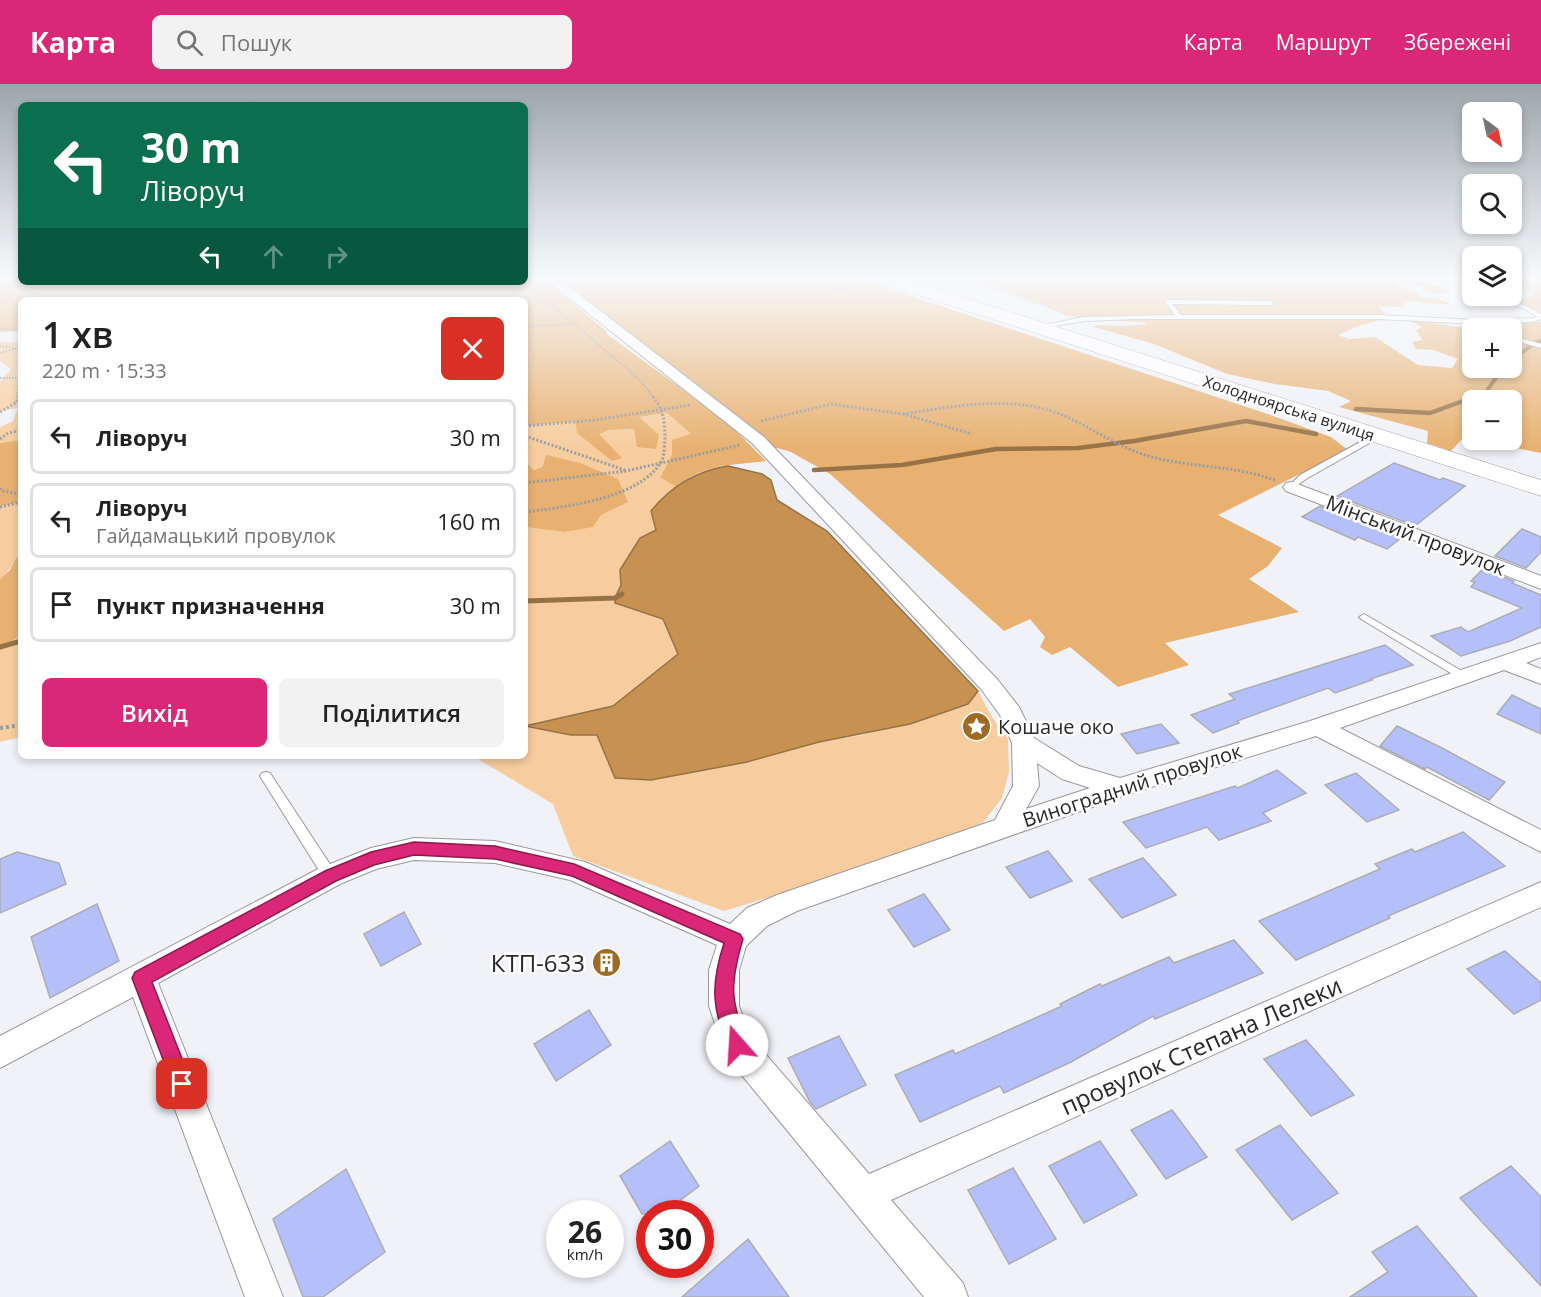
<!DOCTYPE html>
<html lang="uk">
<head>
<meta charset="utf-8">
<style>
	:root { --surface:#fff; --page:#f2f2f2; --text:#222; --muted:#767676; --line:#e0e0e0; --accent:#db2777 }
	body { margin:0; font-family:"Open Sans",sans-serif; background:var(--page); color:var(--text); height:100vh; display:flex; flex-direction:column; font-size:22px; white-space:nowrap }
	* { box-sizing:border-box; margin:0 }
	p { font-size:20px; color:var(--muted) }
	.icon { flex:none; width:33px; height:33px; fill:none; stroke:currentColor; stroke-width:2; stroke-linecap:round; stroke-linejoin:round }
	.map { position:relative; flex:1; overflow:hidden }
	.sheet { position:absolute; left:18px; top:213px; width:510px; height:462px; display:flex; flex-direction:column; background:var(--surface); border-radius:9px; box-shadow:0 3px 9px #0003 }
	.sheet>* { flex:none }
	.banner { position:absolute; left:18px; top:18px; width:510px; height:183px; border-radius:9px; box-shadow:0 3px 9px #0003; background:#0b6e4f; color:#fff; overflow:hidden }
	.needle { width:39px; rotate:147deg }
	.controls { position:absolute; left:1462px; top:18px; display:grid; gap:12px }
	.controls a { display:grid; place-items:center; width:60px; height:60px; border-radius:9px; background:var(--surface); box-shadow:0 3px 9px #0003; font-size:30px }
	.speed { position:absolute; left:546px; top:1116px; display:flex; gap:12px; font-size:30px; font-weight:700; text-align:center }
	.speed>* { display:grid; place-content:center; width:78px; height:78px; border-radius:50%; background:var(--surface); box-shadow:0 3px 9px #0003; line-height:1 }
	.speed small { font-size:15px; font-weight:400 }
	.speed .limit { border:9px solid #d22; background:#fff; color:#111 }
	.pin { position:absolute; display:grid; place-items:center; width:51px; height:51px; color:#fff; margin:-26px; border-radius:12px; box-shadow:0 3px 9px #0006 }
	.me { position:absolute; width:66px; margin:-33px; rotate:341deg; stroke-linejoin:round; filter:drop-shadow(0 0 4px #0008) }
	.turn { display:flex; align-items:center; gap:21px; height:126px; padding:0 24px; font-size:27px }
	.turn .icon { width:78px; height:78px; stroke-width:2.5 }
	.turn b { display:block; font-size:42px; line-height:51px }
	.lanes { display:flex; align-items:center; height:57px; padding:0 24px; background:#0003; justify-content:center; gap:30px; direction:ltr }
	.lanes .off { opacity:.35 }
	.round { display:grid; place-items:center; flex:none; width:63px; height:63px; border-radius:9px; background:var(--page) }
	.headline { display:flex; align-items:center; justify-content:space-between; height:102px; padding:0 24px }
	h1 { font-size:36px; font-weight:600; line-height:45px }
	.cta { display:flex; gap:12px; margin-top:auto; padding:12px 24px }
	.cta a { flex:1; height:69px; border-radius:9px; background:var(--accent); color:#fff; font-size:24px; font-weight:600; line-height:69px; text-align:center }
	.cta a+a { background:var(--page); color:var(--text) }
	ul { padding:0; list-style:none }
	li { display:flex; align-items:center; gap:18px; height:75px; margin:0 12px 9px; padding:0 12px; border:3px solid var(--line); border-radius:9px }
	li div { flex:1 }
	li b { display:block; font-size:22px }
	li em { font-style:normal }
	header { display:flex; align-items:center; gap:36px; box-sizing:border-box; height:84px; padding:0 30px; background:var(--accent); color:#fff }
	header strong { font-size:28px }
	nav { display:flex; gap:33px; margin-inline-start:auto; font-size:21px }
	.search { width:420px; height:54px; background:var(--page); display:flex; align-items:center; gap:15px; box-sizing:border-box; padding:0 21px; border-radius:9px; color:var(--muted); font-size:22px }
	.map>svg:first-child { display:block }
</style>
</head>
<body>
<header>
<strong>Карта</strong>
<div class="search"><svg class="icon" aria-label="search" viewBox="0 0 24 24"><circle cx="10" cy="10" r="6"/><path d="M15 15l6 6"/></svg>Пошук</div>
<nav><a>Карта</a><a>Маршрут</a><a>Збережені</a></nav>
</header>
<div class="map">
<svg width="1541" height="1213" viewBox="0 0 1541 1213">
	<rect width="100%" height="100%" fill="#f0f2f8"/>
	<g fill="#f7cd9f">
		<polygon points="0,258 21,258 21,301 18,302 17,308 21,308 21,356 0,359 0,343 13,337 18,324 0,327 0,298 11,285 0,277"/>
		<polygon points="667,329 691,350 672,371 660,392 678,404 663,412 657,446 620,486 621,501 615,514 616,519 663,535 678,570 613,622 527,643 571,651 597,650 615,694 747,678 819,658 862,651 968,621 978,607 992,633 1008,655 1009,688 1002,714 981,741 865,784 724,827 573,772 553,720 473,672 525,672 525,443 564,448 543,376 542,383 534,386 525,377 525,342 576,337 598,350 609,346 634,345 639,333"/>
		<path d="M21,418C21,448 25,473 0,495V422Z"/>
		<polygon points="21,550 21,653 0,658 0,566"/>
	</g>
	<g fill="#e8b171">
		<path d="M0,195H21V198H525V195H544L606,247L608,251L726,337L766,377C738,381 697,380 678,404L660,393L672,371V356L691,350L667,329L639,333L659,351L656,365L637,363L634,345L609,346L599,350L622,374L612,377L577,349L575,337L525,342V216H21V247L0,248Z"/>
		<polygon points="557,195 859,195 1265,329 1331,353 1348,366 1218,431 1282,464 1268,482 1249,495 1299,528 1165,559 1189,581 1118,603 1070,563 1052,571 1040,563 1045,553 1030,535 1004,547 830,390 791,368 767,361 742,335"/>
		<polygon points="972,195 1408,195 1438,202 1450,208 1433,210 1420,202 1398,198 1396,202 1417,208 1420,213 1439,215 1453,221 1405,217 1403,223 1378,222 1387,231 1384,235 1361,241 1338,251 1349,255 1375,253 1418,281 1452,284 1458,275 1434,266 1416,265 1412,258 1422,256 1416,246 1422,243 1410,236 1473,245 1473,284 1512,284 1512,244 1480,244 1493,240 1541,238 1541,369 1475,356 1512,356 1512,316 1473,316 1473,355 1464,353 1451,367 1427,359 1428,347 1339,323 1351,317 1328,307 1275,300 1227,290 1154,260 1094,243 1097,241 1122,242 1148,240 1143,238 1090,236 1061,230 1058,226"/>
		<polygon points="1516,195 1541,195 1541,228 1516,218 1534,211 1512,201 1521,198"/>
		<polygon points="21,356 21,418 0,422 0,359"/>
		<polygon points="546,371 580,379 618,395 628,418 601,431 593,443 564,448 525,443 525,377 534,386 542,383"/>
		<polygon points="21,464 21,550 0,566 0,495 10,486"/>
	</g>
	<path fill="#c79151" stroke="#977246" stroke-width="1.5" d="M728,382L762,390L771,396L777,416L827,447L978,607L968,620L910,640L819,658L747,678L651,696L615,694L597,651H571L525,642L613,622L678,570L663,535L615,519V514L621,501L620,486L640,454L656,446L651,427C671,402 696,387 728,382Z"/>
	<g fill="none" stroke-linecap="round" stroke-linejoin="round">
		<g stroke="#977246" stroke-width="4">
			<polyline points="1535,259 1541,257"/>
			<polyline points="1512,276 1532,261"/>
			<polyline points="1470,314 1486,308 1503,284"/>
		</g>
		<g stroke="#977246" stroke-width="4.5">
			<polyline points="1356,325 1430,329 1474,313"/>
			<polyline points="814,386 902,381 996,365 1078,364 1134,357 1246,337 1316,350"/>
		</g>
		<g stroke="#977246" stroke-width="5">
			<polyline points="525,517 615,514 622,510"/>
			<polyline points="0,563 21,557"/>
		</g>
	</g>
	<g fill="#b5c0fa" stroke="#abadb3" stroke-width="1.5">
		<polygon points="1394,379 1440,396 1443,394 1465,402 1415,442 1337,412"/>
		<polygon points="1320,422 1401,454 1387,465 1358,453 1355,456 1302,433"/>
		<polygon points="1522,445 1541,453 1541,468 1526,484 1495,472"/>
		<polygon points="1483,485 1514,497 1512,499 1541,511 1541,543 1510,557 1461,572 1431,552 1461,543 1468,548 1522,524 1471,503 1475,498 1471,497"/>
		<polygon points="1385,561 1413,581 1370,595 1372,596 1335,609 1328,604 1237,637 1239,639 1213,649 1191,631 1235,615 1229,610"/>
		<polygon points="1512,611 1541,625 1541,650 1497,630"/>
		<polygon points="1161,640 1179,659 1137,670 1121,650"/>
		<polygon points="1397,642 1442,664 1505,698 1489,716 1427,683 1425,685 1380,662"/>
		<polygon points="1277,686 1306,709 1263,729 1271,737 1219,756 1207,743 1146,764 1123,738 1235,702 1238,704"/>
		<polygon points="1356,689 1399,726 1367,738 1325,701"/>
		<polygon points="1463,748 1505,782 1388,832 1390,834 1296,876 1259,837 1380,785 1375,780 1412,765 1415,768"/>
		<polygon points="1048,767 1072,797 1030,814 1006,783"/>
		<polygon points="17,768 59,779 66,800 0,829 0,775"/>
		<polygon points="1143,774 1176,811 1122,834 1089,795"/>
		<polygon points="924,810 950,846 914,863 888,826"/>
		<polygon points="97,820 119,877 50,914 31,853"/>
		<polygon points="404,828 421,860 381,882 364,850"/>
		<polygon points="1234,856 1263,889 1155,935 1153,932 1071,978 1004,1009 1000,1002 920,1038 895,991 953,966 955,970 1062,922 1060,920 1100,900 1102,902 1169,873 1174,879"/>
		<polygon points="1505,867 1541,899 1541,916 1514,930 1467,885"/>
		<polygon points="589,926 611,961 556,997 534,960"/>
		<polygon points="839,952 866,1001 816,1025 810,1018 788,974"/>
		<polygon points="1306,956 1354,1011 1311,1032 1264,975"/>
		<polygon points="1172,1026 1207,1073 1166,1095 1131,1046"/>
		<polygon points="1280,1041 1338,1109 1292,1136 1236,1066"/>
		<polygon points="670,1057 699,1102 662,1130 642,1130 620,1092"/>
		<polygon points="1100,1057 1137,1111 1084,1139 1049,1082"/>
		<polygon points="1511,1082 1541,1113 1541,1202 1460,1114"/>
		<polygon points="1013,1084 1056,1155 1009,1180 968,1106"/>
		<polygon points="346,1085 385,1168 323,1213 303,1213 273,1135"/>
		<polygon points="1417,1142 1477,1213 1350,1213 1388,1188 1372,1168"/>
		<polygon points="748,1155 789,1213 682,1213"/>
	</g>
	<g fill="none" stroke-linecap="round" stroke-linejoin="round">
		<defs>
			<g id="service">
				<polygon points="1433,195 1441,195 1473,205 1473,209"/>
				<path d="M1485,212C1503,212 1526,221 1541,230V235L1533,238L1476,240L1379,235H1135L1084,237L1037,245L1034,243L1084,233L1175,231L1165,218L1168,216L1271,217L1274,219L1271,221L1172,220L1181,231H1379L1476,236L1532,234L1537,233L1525,225L1485,213Z"/>
				<polygon points="1512,252 1541,260 1541,264 1512,256"/>
				<polygon points="1373,351 1380,353 1306,395 1292,405 1288,403 1300,391"/>
				<polygon points="1364,530 1467,590 1468,592 1463,595 1459,594 1361,535 1359,533"/>
				<polygon points="266,688 270,689 335,788 336,792 335,796 330,797 325,796 260,692 262,689"/>
			</g>
			<g id="minor">
				<path d="M545,195H559L764,353L997,595L1019,623L1034,654L1079,682L1120,694L1310,637L1541,559V573L1526,579L1541,585V600L1504,586L1340,644L1541,746V768L1316,652L1129,710L797,827L767,842L746,862L739,886V922L750,952L869,1090L1541,798V823L891,1116L963,1199L968,1213H924L726,972L709,922V886L717,861L570,796L495,779L414,776L376,785L340,800L158,899L283,1213H245L133,913L0,984V952L320,784L371,764L414,754L495,757L585,778L730,840L747,824L777,811L995,736L1013,702L1012,659L1000,631L981,605L752,359ZM1037,679L1062,695L1090,704L1026,725L1039,702Z"/>
				<polygon points="1292,398 1541,492 1541,505 1286,407 1283,403 1286,399"/>
			</g>
			<polygon id="primary" points="879,195 905,195 1541,396 1541,412 881,199"/>
		</defs>
		<use href="#service" stroke="#98999f" stroke-width="2"/>
		<use href="#minor" stroke="#98999f" stroke-width="2"/>
		<use href="#primary" stroke="#98999f" stroke-width="1"/>
		<g stroke="#9b9ca1" stroke-width="2" stroke-dasharray="1.5 1.5" stroke-linecap="butt">
			<polyline points="718,195 879,209"/>
			<polyline points="966,195 1059,227"/>
			<polyline points="0,197 22,208 76,216"/>
			<polyline points="525,198 640,296 654,314"/>
			<polyline points="525,243 572,240"/>
			<polyline points="0,245 21,245"/>
			<polyline points="0,262 14,264"/>
			<polyline points="0,269 21,263"/>
			<polyline points="0,294 19,294 17,314"/>
		</g>
		<g stroke="#9b9ca1" stroke-width="3" stroke-dasharray="2 2" stroke-linecap="butt">
			<polyline points="0,328 17,318 17,313"/>
			<path d="M903,330C956,322 1014,310 1065,332C1094,345 1121,365 1152,373C1193,384 1236,381 1277,397"/>
			<polyline points="761,337 831,320 903,330 972,350"/>
			<polyline points="525,342 595,336 690,321"/>
			<polyline points="525,352 625,386"/>
			<polyline points="0,355 8,349 21,346"/>
			<polyline points="525,399 626,387 740,361"/>
			<polyline points="0,404 2,407 21,410"/>
			<polyline points="0,423 21,418"/>
			<path d="M525,428C564,423 639,415 661,378C665,371 664,363 665,356C665,338 664,326 653,313"/>
		</g>
		<polyline stroke="#9b9ca1" stroke-width="4" stroke-dasharray="3 3" stroke-linecap="butt" points="0,644 21,641"/>
		<use href="#service" fill="#fff" fill-rule="evenodd"/>
		<use href="#minor" fill="#fff" fill-rule="evenodd"/>
		<use href="#primary" fill="#fff" fill-rule="evenodd"/>
	</g>
	<linearGradient id="sky" x2="0" y2="1"><stop stop-color="#9ba6ac"/><stop offset="0.53" stop-color="#f8f9fc"/><stop offset="1" stop-color="#f8f9fc" stop-opacity="0"/></linearGradient>
	<rect width="1541" height="365" fill="url(#sky)"/>
	<path fill="#db2777" stroke="#8e194d" stroke-width="1.5" d="M414,758L495,762L574,780L740,850L743,855C729,902 731,916 747,961L744,968L737,970L730,968C712,926 710,902 724,859L572,792L495,775L414,771L374,781L336,797L152,898L192,1000L189,1007L182,1010L175,1007L132,894L135,888L325,787L371,768Z"/>
	<defs>
		<symbol id="sight-disc" viewBox="-11 -11 22 22"><circle r="9.5" fill="#9f6a23" stroke="#fff"/><path d="M0-6L1.8-2.2L6-1.7L2.9 1.2L3.7 5.4L0 3.3L-3.7 5.4L-2.9 1.2L-6-1.7L-1.8-2.2Z" fill="#fff"/></symbol>
		<symbol id="building-disc" viewBox="-11 -11 22 22"><circle r="9.5" fill="#9f6a23" stroke="#fff"/><path d="M-4-6H4V6H1V3H-1V6H-4ZM-2.5-4.3h1.7v1.8h-1.7ZM.8-4.3h1.7v1.8H.8ZM-2.5-1h1.7V.8h-1.7ZM.8-1h1.7V.8H.8Z" fill="#fff"/></symbol>
	</defs>
	<g fill-rule="evenodd">
		<use href="#sight-disc" x="960" y="626" width="33" height="33"/>
		<use href="#building-disc" x="590" y="862" width="33" height="33"/>
	</g>
	<g text-anchor="middle" dominant-baseline="central" stroke-width="5" stroke-linejoin="round" paint-order="stroke">
		<g font-size="16" fill="#28292b" stroke="#fff">
			<text transform="translate(1289 324) rotate(18)">Холодноярська вулиця</text>
		</g>
		<g font-size="20" fill="#28292b" stroke="#fff">
			<text transform="translate(1416 451) rotate(21)">Мінський провулок</text>
			<text transform="translate(1132 701) rotate(-18)">Виноградний провулок</text>
		</g>
		<g font-size="20" fill="#28292b" stroke="#fff" text-anchor="start">
			<text x="998" y="642">Кошаче око</text>
		</g>
		<g font-size="24" fill="#28292b" stroke="#fff" text-anchor="end">
			<text x="585" y="878">КТП-633</text>
		</g>
		<g font-size="24" fill="#28292b" stroke="#fff">
			<text transform="translate(1201 961) rotate(-24)">провулок Степана Лелеки</text>
		</g>
	</g>
</svg>
<div class="controls">
<a><svg class="needle" viewBox="-14 -14 28 28"><path d="M0-13l5 13h-10z" fill="#e53935"/><path d="M0 13l5-13h-10z" fill="#767676"/></svg></a>
<a><svg class="icon" aria-label="search" viewBox="0 0 24 24"><circle cx="10" cy="10" r="6"/><path d="M15 15l6 6"/></svg></a>
<a><svg class="icon" aria-label="layers" viewBox="0 0 24 24"><path d="M12 4l9 5-9 5-9-5zM3 14l9 5 9-5"/></svg></a>
<a>+</a>
<a>−</a>
</div>
<div class="speed"><div>26<small>km/h</small></div><div class="limit">30</div></div>
<div class="pin" style="left:182px;top:1000px;background:#d93025"><svg class="icon" aria-label="arrive" viewBox="0 0 24 24"><path d="M6 21V4h12l-3 4 3 4H6"/></svg></div>
<svg class="me" style="left:737px;top:961px" viewBox="-20 -20 40 40"><circle r="19" fill="#fff"/><path d="M0-13L10 11 0 6-10 11z" fill="#db2777"/></svg>
<div class="banner">
<div class="turn"><svg class="icon" aria-label="left" viewBox="0 0 24 24"><path d="M17 20v-9H6M10 6l-5 5 5 5"/></svg><div><b>30 m</b>Ліворуч</div></div>
<div class="lanes"><svg class="icon" aria-label="left" viewBox="0 0 24 24"><path d="M17 20v-9H6M10 6l-5 5 5 5"/></svg><svg class="icon off" aria-label="ahead" viewBox="0 0 24 24"><path d="M12 20V5M6 11l6-6 6 6"/></svg><svg class="icon off" aria-label="right" viewBox="0 0 24 24"><path d="M7 20v-9h11M14 6l5 5-5 5"/></svg></div>
</div>
<section class="sheet">
<div class="headline"><div><h1>1 хв</h1><p>220 m · 15:33</p></div><a class="round" style="background:#d93025;color:#fff"><svg class="icon" aria-label="close" viewBox="0 0 24 24"><path d="M6 6l12 12M18 6L6 18"/></svg></a></div>
<ul>
<li><svg class="icon" aria-label="left" viewBox="0 0 24 24"><path d="M17 20v-9H6M10 6l-5 5 5 5"/></svg><div><b>Ліворуч</b></div><em>30 m</em></li>
<li><svg class="icon" aria-label="left" viewBox="0 0 24 24"><path d="M17 20v-9H6M10 6l-5 5 5 5"/></svg><div><b>Ліворуч</b><p>Гайдамацький провулок</p></div><em>160 m</em></li>
<li><svg class="icon" aria-label="arrive" viewBox="0 0 24 24"><path d="M6 21V4h12l-3 4 3 4H6"/></svg><div><b>Пункт призначення</b></div><em>30 m</em></li>
</ul>
<div class="cta"><a>Вихід</a><a>Поділитися</a></div>
</section>
</div>
</body>
</html>
